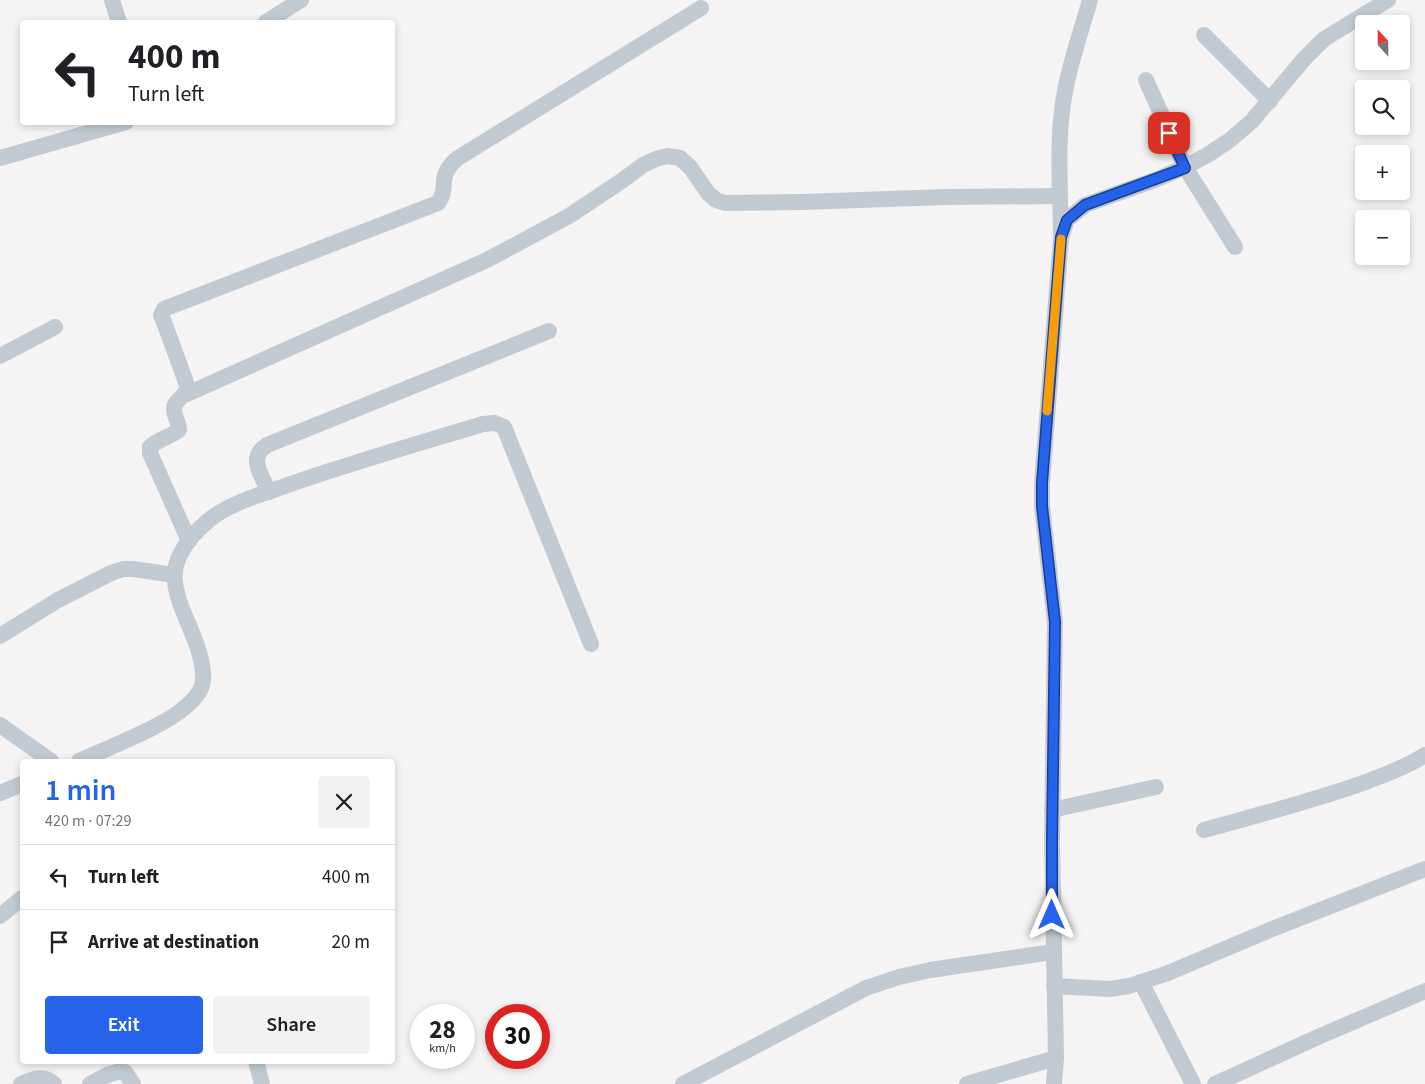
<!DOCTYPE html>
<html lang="en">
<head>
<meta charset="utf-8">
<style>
	:root { --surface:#fff; --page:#f2f2f2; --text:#202124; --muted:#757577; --line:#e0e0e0; --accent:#2563eb }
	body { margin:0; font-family:"Source Sans 3",sans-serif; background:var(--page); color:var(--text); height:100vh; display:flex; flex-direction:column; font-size:19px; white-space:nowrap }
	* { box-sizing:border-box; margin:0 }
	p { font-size:16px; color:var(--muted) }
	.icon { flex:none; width:28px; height:28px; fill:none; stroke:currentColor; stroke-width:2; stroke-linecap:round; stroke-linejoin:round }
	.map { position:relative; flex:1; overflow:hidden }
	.side { position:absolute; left:20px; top:759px; width:375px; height:305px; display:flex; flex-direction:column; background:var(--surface); border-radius:5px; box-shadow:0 2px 8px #0003 }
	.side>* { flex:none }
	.banner { position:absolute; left:20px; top:20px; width:375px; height:105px; border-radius:5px; box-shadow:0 2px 8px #0003; background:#fff; color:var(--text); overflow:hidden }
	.needle { width:32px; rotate:339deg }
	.tools { position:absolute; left:1355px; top:15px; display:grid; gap:10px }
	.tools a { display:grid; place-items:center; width:55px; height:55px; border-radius:5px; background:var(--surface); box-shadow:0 2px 8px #0003; font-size:25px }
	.speed { position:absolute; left:410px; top:1004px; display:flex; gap:10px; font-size:25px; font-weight:700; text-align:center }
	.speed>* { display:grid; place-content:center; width:65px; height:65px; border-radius:50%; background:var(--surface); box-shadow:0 2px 8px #0003; line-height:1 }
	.speed small { font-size:12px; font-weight:400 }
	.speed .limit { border:8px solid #d22; background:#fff; color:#111 }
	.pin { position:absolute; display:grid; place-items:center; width:42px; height:42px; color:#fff; margin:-21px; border-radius:10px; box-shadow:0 2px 8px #0006 }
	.me { position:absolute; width:55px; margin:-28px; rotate:0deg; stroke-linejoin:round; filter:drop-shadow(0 0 4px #0008) }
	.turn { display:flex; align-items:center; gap:18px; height:105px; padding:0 25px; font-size:22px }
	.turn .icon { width:65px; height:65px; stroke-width:2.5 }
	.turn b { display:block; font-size:35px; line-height:42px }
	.round { display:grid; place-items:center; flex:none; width:52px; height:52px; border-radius:5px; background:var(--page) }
	.summary { display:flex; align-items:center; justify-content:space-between; height:85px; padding:0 25px }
	h1 { font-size:30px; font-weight:600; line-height:38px; color:var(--accent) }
	.cta { display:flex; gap:10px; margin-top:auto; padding:10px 25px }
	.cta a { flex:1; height:58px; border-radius:5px; background:var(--accent); color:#fff; font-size:20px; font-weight:600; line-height:58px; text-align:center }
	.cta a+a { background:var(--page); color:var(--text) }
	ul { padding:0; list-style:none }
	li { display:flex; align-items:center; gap:15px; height:65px; padding:0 25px; border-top:1px solid var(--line) }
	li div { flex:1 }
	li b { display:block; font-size:19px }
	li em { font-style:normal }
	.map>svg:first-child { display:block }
</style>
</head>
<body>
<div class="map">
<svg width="1425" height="1084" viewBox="0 0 1425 1084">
	<rect width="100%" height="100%" fill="#f5f3f3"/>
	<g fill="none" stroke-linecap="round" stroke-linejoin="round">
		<g stroke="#c1cad2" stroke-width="16">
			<polyline points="112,0 119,22"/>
			<polyline points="266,22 301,0"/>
			<polyline points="1204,35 1270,101"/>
			<polyline points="1146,80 1185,167 1235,247"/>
			<polyline points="0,158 126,122"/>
			<path d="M1061,232C1060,184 1056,133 1066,86C1072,57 1082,28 1090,0"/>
			<polyline points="0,356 55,327"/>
			<polyline points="187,394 487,260 569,216 623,180 643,165 656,159 667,156 680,158 690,167 708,193 716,200 725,203 802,202 946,197 1060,196"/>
			<path d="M269,492C262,475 247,458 267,445L549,331"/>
			<path d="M189,541L150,453V447C159,439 170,437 179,430C179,422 174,416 174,409C174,400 186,396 188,388L164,322L161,315L164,309L438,203C450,187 435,177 458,158L701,8"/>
			<polyline points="0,636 58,600 111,573 123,569 133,569 174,575"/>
			<polyline points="0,725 51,761"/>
			<path d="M79,761C111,746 181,722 199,692C202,688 204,679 203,674C202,651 189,627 181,606C175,589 171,572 180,555C186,542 198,529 209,520C230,503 260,495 285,486C350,463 417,444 483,424L495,423L504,427L591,644"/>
			<polyline points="0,793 22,784"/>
			<polyline points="1052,810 1156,787"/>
			<path d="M1204,830C1258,815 1313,801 1366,782C1386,774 1407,767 1425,755"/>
			<polyline points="0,916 22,898"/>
			<polyline points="1141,982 1193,1084"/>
			<polyline points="1054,986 1110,989 1129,986 1168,973 1272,929 1425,869"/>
			<polyline points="256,1061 262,1084"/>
			<path d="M21,1084C33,1079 44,1074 54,1084"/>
			<polyline points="90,1084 107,1075 117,1072 125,1072 133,1084"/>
			<polyline points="683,1084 866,988 899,977 930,970 1053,952"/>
			<polyline points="967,1084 1056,1058"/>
			<polyline points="1054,1084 1056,1058 1052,841 1055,622 1042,506 1042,483 1061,237 1067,220 1085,205 1155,180 1185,167 1209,154 1230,140 1252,121 1304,59 1324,39 1388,0"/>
			<polyline points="1215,1084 1318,1037 1425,991"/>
		</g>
	</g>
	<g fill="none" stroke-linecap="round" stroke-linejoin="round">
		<defs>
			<polyline id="route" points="1052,915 1052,841 1055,622 1042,506 1042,483 1061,237 1067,220 1085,205 1185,168 1169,133"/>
		</defs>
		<use href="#route" stroke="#184099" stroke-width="12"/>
		<use href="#route" stroke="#2563eb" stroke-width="9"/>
		<polyline stroke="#f59e0b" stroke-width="9" points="1047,411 1061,239"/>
	</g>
</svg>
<div class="tools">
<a><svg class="needle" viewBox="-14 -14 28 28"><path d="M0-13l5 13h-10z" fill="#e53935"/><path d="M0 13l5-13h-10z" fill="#757577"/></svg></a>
<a><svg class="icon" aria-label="search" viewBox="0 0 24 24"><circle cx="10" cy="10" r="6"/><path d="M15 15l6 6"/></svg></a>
<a>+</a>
<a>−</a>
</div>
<div class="speed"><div>28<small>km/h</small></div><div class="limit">30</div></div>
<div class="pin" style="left:1169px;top:133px;background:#d93025"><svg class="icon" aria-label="arrive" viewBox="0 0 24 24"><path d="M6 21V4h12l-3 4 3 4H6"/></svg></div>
<svg class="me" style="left:1052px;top:915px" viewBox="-20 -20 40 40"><path d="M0-17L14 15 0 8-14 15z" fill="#2563eb" stroke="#fff" stroke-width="4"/></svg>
<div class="banner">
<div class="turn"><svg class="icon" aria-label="left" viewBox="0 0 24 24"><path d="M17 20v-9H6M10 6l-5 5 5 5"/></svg><div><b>400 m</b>Turn left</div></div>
</div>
<section class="side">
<div class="summary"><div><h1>1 min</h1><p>420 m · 07:29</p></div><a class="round"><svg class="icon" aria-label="close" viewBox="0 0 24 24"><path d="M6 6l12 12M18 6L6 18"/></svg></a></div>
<ul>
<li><svg class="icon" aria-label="left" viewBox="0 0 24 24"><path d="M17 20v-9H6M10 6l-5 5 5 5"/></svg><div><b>Turn left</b></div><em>400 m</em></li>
<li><svg class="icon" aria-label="arrive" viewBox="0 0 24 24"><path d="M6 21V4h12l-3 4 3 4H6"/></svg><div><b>Arrive at destination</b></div><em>20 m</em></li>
</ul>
<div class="cta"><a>Exit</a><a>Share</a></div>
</section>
</div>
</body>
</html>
